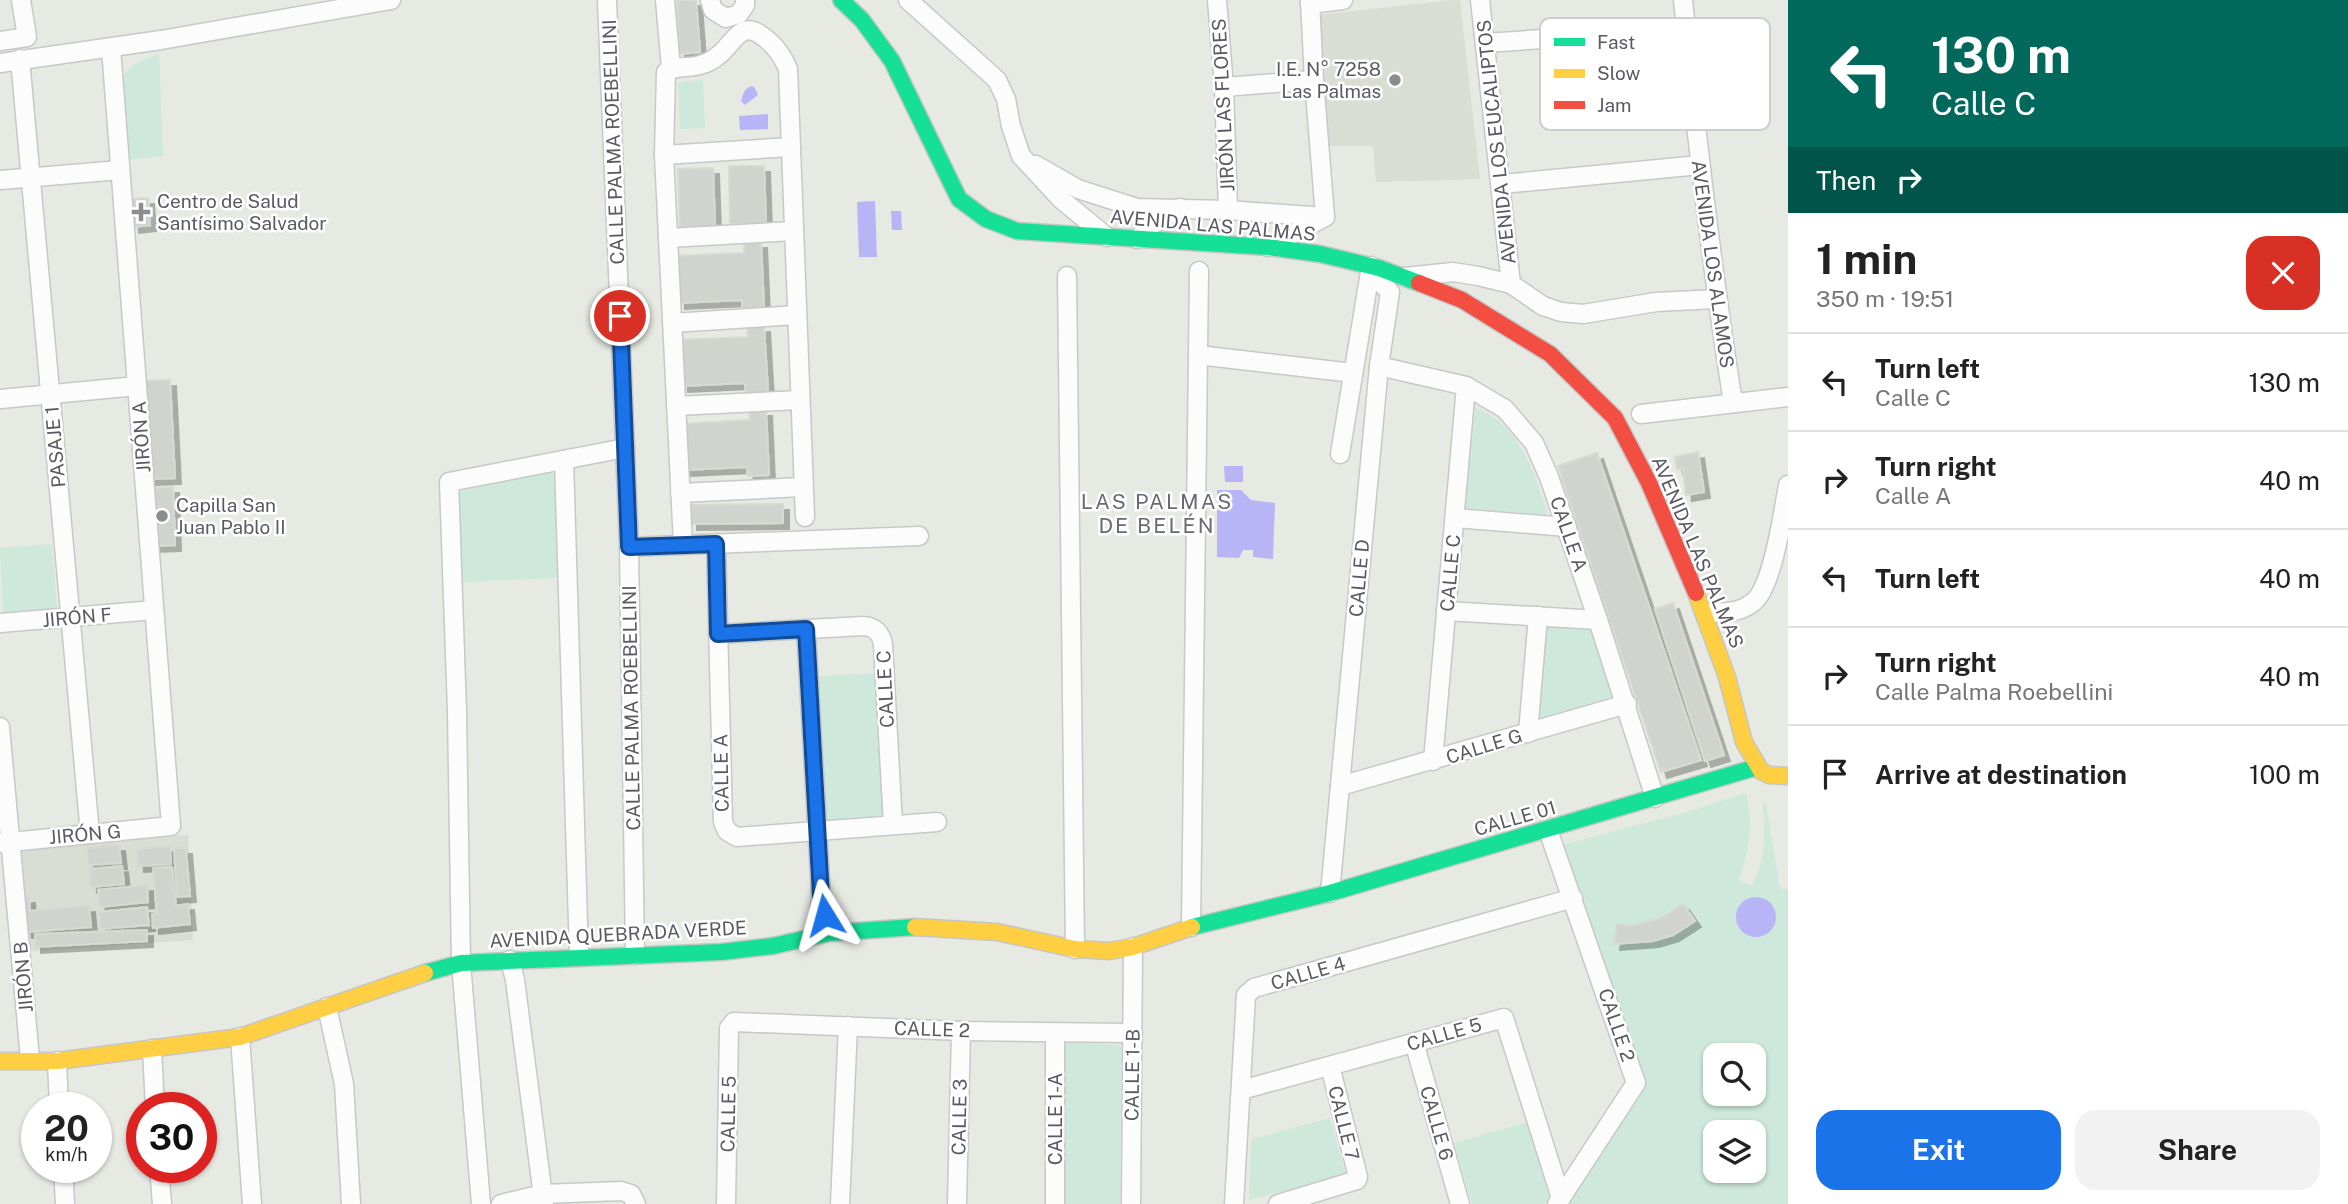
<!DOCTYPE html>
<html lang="en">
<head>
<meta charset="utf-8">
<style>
	:root { --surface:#fff; --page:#f2f2f2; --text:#222; --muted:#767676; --line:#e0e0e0; --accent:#1a73e8 }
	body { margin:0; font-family:"Public Sans",sans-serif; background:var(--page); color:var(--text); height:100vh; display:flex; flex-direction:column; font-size:26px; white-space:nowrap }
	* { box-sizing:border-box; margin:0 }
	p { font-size:23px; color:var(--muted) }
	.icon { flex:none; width:38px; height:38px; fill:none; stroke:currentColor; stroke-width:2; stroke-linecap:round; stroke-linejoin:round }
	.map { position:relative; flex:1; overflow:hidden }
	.side { display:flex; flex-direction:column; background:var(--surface); width:560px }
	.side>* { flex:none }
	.top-card { background:#00695c; color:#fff; overflow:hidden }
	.buttons { position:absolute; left:1703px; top:1043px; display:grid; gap:14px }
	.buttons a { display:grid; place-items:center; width:63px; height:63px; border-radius:14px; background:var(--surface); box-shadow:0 2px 5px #0004; font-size:35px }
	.speed { position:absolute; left:21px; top:1092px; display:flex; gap:14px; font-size:35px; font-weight:700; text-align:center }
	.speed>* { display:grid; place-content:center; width:91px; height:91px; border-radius:50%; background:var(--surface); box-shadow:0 2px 5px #0004; line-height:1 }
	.speed small { font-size:18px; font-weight:400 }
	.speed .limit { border:10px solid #d22; background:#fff; color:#111 }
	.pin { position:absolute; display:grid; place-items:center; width:60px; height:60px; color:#fff; margin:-30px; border:4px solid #fff; border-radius:50%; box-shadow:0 2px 7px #0007 }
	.me { position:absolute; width:77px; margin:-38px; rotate:352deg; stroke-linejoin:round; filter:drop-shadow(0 0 5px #0008) }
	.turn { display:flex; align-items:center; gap:24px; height:147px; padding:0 28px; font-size:32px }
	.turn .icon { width:91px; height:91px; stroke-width:2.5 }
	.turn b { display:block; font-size:49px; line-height:60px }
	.then { display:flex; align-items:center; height:66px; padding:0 28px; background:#0003; gap:14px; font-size:26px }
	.round { display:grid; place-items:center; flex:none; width:74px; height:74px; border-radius:21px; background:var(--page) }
	.headline { display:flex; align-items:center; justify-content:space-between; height:119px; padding:0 28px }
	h1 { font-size:42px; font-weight:700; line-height:52px }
	.primary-button { display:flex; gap:14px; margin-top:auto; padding:14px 28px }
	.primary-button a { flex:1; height:80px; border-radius:21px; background:var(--accent); color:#fff; font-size:28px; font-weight:700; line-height:80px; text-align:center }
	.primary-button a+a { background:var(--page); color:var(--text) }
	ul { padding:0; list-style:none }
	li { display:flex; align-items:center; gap:21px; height:98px; padding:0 28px; border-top:2px solid var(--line) }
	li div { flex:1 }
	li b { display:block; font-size:26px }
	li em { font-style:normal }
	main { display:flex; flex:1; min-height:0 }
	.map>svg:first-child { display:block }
</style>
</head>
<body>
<main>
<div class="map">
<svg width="1788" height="1204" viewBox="0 0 1788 1204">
	<defs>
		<filter id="shadow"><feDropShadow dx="6" dy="6" stdDeviation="0" flood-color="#0004"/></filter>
	</defs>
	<rect width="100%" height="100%" fill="#e7eae3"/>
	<g fill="#d9ddd3">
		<polygon points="1452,0 1460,0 1480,179 1376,182 1373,146 1323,146 1318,15"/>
		<polygon points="188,835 193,940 24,952 18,850"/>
	</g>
	<g fill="#cee8dc" fill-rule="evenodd">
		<path d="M159,54L163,156L125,160L120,87C125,63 139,63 159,54Z"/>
		<polygon points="703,80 705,128 680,129 678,82"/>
		<path d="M1475,407C1521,427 1533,469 1547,513L1546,515L1465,508Z"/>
		<polygon points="546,470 555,475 557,578 460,582 457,495 459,492"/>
		<polygon points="52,544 57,608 3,613 0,548"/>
		<polygon points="1549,624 1593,630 1614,691 1613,697 1610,701 1542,721 1537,718 1544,628"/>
		<polygon points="879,673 887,819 824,822 816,676"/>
		<path d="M1746,793C1753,824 1750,851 1738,880L1752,885C1767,859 1764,832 1763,803H1766L1780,889H1788V1204H1567L1647,1086L1562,845L1683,813ZM1715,1055H1754V1094H1715ZM1715,1132H1754V1171H1715Z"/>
		<polygon points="1063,1042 1121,1045 1120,1204 1060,1204"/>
		<polygon points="1330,1118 1346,1175 1249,1200 1251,1139"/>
		<polygon points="1528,1122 1549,1196 1545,1204 1472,1204 1454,1143"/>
	</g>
	<g fill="#b8b5f7">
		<path d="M752,86L755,88L758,95L745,105L741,101C743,94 744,88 752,86Z"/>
		<polygon points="768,114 768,129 740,130 739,116"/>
		<polygon points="875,201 877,257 859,257 857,202"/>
		<polygon points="891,211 901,211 902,230 892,230"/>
		<polygon points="1224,466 1243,466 1243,482 1225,482"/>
		<polygon points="1217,490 1241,490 1251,500 1275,503 1273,559 1253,557 1253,550 1243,550 1239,558 1217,557"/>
		<circle cx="1756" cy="917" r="20"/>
	</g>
	<g fill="#d1d3ce" stroke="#d6dad2" stroke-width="2" filter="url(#shadow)">
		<polygon points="677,0 696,0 700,52 679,54"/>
		<polygon points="729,166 764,166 766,224 730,224"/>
		<polygon points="713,168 715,226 680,227 678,169"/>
		<polygon points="148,198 150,225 133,227 132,199"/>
		<polygon points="761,242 764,308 742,309 742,300 679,303 676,256 744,253 744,243"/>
		<polygon points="764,326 768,392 746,393 745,383 682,386 680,340 748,337 747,327"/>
		<polygon points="170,380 175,478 150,479 145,381"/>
		<polygon points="749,410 766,410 769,475 748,476 747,467 684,470 682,424 750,420"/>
		<polygon points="1698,452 1704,492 1686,495 1683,468 1677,469 1675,457"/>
		<polygon points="1597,453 1701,760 1661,772 1558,466"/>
		<polygon points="173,487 175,545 150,546 148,488"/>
		<polygon points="783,504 783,523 691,524 691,505"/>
		<polygon points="1673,603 1724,755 1705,761 1655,609"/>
		<polygon points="119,845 121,863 88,865 87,848"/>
		<polygon points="170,846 171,864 138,866 137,849"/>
		<polygon points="174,848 186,848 190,896 177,897"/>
		<polygon points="122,866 124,884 91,887 90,869"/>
		<polygon points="172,867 176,906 188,904 190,924 153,928 152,914 157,913 153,868"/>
		<polygon points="147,885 148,902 100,907 98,890"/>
		<polygon points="29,897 30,911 89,906 91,927 26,932 22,898"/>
		<polygon points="1683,904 1695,921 1673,935 1653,941 1614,944 1617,924 1630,926 1659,919"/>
		<polygon points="147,907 149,925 100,929 99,912"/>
		<polygon points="147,930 147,941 35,947 35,934"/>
	</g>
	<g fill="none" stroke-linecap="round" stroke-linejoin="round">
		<defs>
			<g id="street">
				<polyline points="607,0 629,547 635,955"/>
				<polyline points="665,0 671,68"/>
				<polyline points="710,0 713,10 726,18 739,14 745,5 745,0"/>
				<polyline points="908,0 997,80 1006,99 1011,126 1021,156 1062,200 1107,237"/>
				<polyline points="1217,0 1224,87 1228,210"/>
				<polyline points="1480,0 1511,284"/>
				<path d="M1683,0C1696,135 1712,269 1733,403"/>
				<polyline points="1310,4 1343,0"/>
				<polyline points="0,41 27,37 21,0"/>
				<polyline points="1486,43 1686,29"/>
				<polyline points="20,59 90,834"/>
				<polyline points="0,63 161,40 391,0"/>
				<polyline points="1224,87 1314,80"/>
				<polyline points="664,155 791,147"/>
				<polyline points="1036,165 1078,189 1137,208 1228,210 1325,217"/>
				<polyline points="0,180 120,170"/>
				<polyline points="1502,184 1700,165"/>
				<polyline points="668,238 794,231"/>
				<polyline points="1137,239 1153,224 1180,208"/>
				<polyline points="1268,247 1325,217 1314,80 1310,0"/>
				<polyline points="1067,276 1075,949"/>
				<polyline points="1405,277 1453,272 1478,276 1511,284 1543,306 1561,312 1583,314 1656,302 1716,299"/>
				<polyline points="672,323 797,315"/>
				<polyline points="1198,355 1353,373"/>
				<polyline points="1379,366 1466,386 1505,409 1534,443 1549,477 1598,620 1655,798"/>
				<polyline points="0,399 137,386"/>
				<polyline points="676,406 800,400"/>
				<polyline points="1641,414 1788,397"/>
				<polyline points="1340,454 1371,266"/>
				<polyline points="564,460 579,957"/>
				<polyline points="680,493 803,487"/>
				<polyline points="1455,518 1567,527"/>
				<polyline points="716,544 723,822 727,831 737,837 937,822"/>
				<path d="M683,545L664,155L666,72C676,65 691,69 703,64C711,62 721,54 726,48C737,36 744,23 761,35C774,44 782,54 788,69L805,517"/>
				<polyline points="629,547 919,536"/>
				<polyline points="1446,611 1598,620"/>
				<path d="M1705,613C1722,612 1738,614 1752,603C1773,589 1783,511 1788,485"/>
				<polyline points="0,623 154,610"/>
				<polyline points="806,629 821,896 818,934"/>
				<path d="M718,634L863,626C876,627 881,633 883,645L893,825"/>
				<polyline points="0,727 30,1059"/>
				<polyline points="1528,733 1538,616"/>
				<polyline points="1433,761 1466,386"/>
				<polyline points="1340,786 1627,704"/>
				<polyline points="1548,830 1636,1083 1557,1204"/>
				<polyline points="0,843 171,826 111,48"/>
				<polyline points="1330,893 1379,366 1390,292 1370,272"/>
				<polyline points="1191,927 1199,271"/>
				<polyline points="510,960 515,980 544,1204"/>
				<polyline points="327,1007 344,1084 351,1204"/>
				<polyline points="240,1037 252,1204"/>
				<polyline points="1414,1042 1460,1204"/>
				<polyline points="152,1049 155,1108"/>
				<polyline points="57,1061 59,1108"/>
				<polyline points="1241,1090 1504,1018 1561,1198"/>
				<polyline points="63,1167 65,1204"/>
				<polyline points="159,1167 162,1204"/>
				<polyline points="481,1204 461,963 457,711 449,482 625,448"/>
				<polyline points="501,1204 543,1194 621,1191 631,1194 636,1204"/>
				<polyline points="726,1204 729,1028 734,1022 961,1031 1133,1033"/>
				<polyline points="840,1204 848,1026"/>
				<polyline points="957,1204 961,1031"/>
				<polyline points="1055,1204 1055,1033"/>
				<polyline points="1131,1204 1133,947"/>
				<polyline points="1234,1204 1246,995 1254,988 1573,898"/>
				<polyline points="1278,1204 1357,1180 1358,1177 1330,1066"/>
			</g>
			<g id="fast">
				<polyline points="841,0 862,20 892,61 959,199 986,219 1017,231 1268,247 1320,254 1379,268 1419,283"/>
				<polyline points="1192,927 1330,893 1757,767"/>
				<polyline points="425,973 461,963 721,952 773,946 829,933 915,927"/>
			</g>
			<g id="slow">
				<polyline points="1696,593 1727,677 1744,742 1761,771 1769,775 1788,776"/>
				<polyline points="915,927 997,932 1075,949 1109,951 1133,947 1192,927"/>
				<polyline points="0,1061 57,1061 240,1037 425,973"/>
			</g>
			<polyline id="jam" points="1419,283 1462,300 1550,354 1615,418 1649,483 1696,593"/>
		</defs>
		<use href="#street" stroke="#c7c8c7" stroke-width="21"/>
		<use href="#fast" stroke="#c5c6c6" stroke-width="19"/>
		<use href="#slow" stroke="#c5c6c6" stroke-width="19"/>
		<use href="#jam" stroke="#c5c6c6" stroke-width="19"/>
		<use href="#street" stroke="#fbfcfb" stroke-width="18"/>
		<use href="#fast" stroke="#16e098" stroke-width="16"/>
		<use href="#slow" stroke="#ffcf43" stroke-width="16"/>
		<use href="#jam" stroke="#f24e42" stroke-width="16"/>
	</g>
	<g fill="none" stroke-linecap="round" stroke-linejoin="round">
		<defs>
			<polyline id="route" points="620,316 629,547 716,544 718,634 806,629 821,896 825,915"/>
		</defs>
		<use href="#route" stroke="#114b97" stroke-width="18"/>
		<use href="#route" stroke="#1a73e8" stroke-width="12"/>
	</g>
	<g fill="#8c8c8f" stroke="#fff" stroke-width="2.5">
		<circle cx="1395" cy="80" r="7"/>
		<path d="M137.5 201.5h7v7h7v7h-7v7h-7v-7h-7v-7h7z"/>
		<circle cx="162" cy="516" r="7"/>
	</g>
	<g text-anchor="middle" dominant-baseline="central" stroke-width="5" stroke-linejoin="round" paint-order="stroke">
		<g font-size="19" fill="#5b5962" stroke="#fff" text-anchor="start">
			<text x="1381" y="69" text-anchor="end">I.E. N° 7258<tspan x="1381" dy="22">Las Palmas</tspan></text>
			<text x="157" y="201">Centro de Salud<tspan x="157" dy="22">Santísimo Salvador</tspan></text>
			<text x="176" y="505">Capilla San<tspan x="176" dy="22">Juan Pablo II</tspan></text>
		</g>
		<g font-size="19" fill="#5b5962" stroke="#fff">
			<text transform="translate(1223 105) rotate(-93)">JIRÓN LAS FLORES</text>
			<text transform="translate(613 142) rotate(-92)">CALLE PALMA ROEBELLINI</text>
			<text transform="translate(1496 142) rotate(-96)">AVENIDA LOS EUCALIPTOS</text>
			<text transform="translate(1213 225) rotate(5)">AVENIDA LAS PALMAS</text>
			<text transform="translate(1713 264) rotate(82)">AVENIDA LOS ALAMOS</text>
			<text transform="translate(141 437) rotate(-94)">JIRÓN A</text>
			<text transform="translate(55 447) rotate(-95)">PASAJE 1</text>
			<text transform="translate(1569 534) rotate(71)">CALLE A</text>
			<text transform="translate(1698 552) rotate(67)">AVENIDA LAS PALMAS</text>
			<text transform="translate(1450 573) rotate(-85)">CALLE C</text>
			<text transform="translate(1359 578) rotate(-85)">CALLE D</text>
			<text transform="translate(77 617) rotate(-5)">JIRÓN F</text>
			<text transform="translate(885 689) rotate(-93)">CALLE C</text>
			<text transform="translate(631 708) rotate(-91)">CALLE PALMA ROEBELLINI</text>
			<text transform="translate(1484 746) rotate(-17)">CALLE G</text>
			<text transform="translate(721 773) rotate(-91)">CALLE A</text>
			<text transform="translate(1515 818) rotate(-16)">CALLE 01</text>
			<text transform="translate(85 834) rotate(-5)">JIRÓN G</text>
			<text transform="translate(618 934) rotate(-3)">AVENIDA QUEBRADA VERDE</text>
			<text transform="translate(1308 973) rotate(-16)">CALLE 4</text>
			<text transform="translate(23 977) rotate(-95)">JIRÓN B</text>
			<text transform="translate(1617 1025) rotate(71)">CALLE 2</text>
			<text transform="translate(932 1029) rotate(2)">CALLE 2</text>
			<text transform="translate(1444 1034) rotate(-16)">CALLE 5</text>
			<text transform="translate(1132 1075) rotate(-89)">CALLE 1-B</text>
			<text transform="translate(728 1114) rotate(-89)">CALLE 5</text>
			<text transform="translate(959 1117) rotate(-89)">CALLE 3</text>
			<text transform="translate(1055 1119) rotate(-90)">CALLE 1-A</text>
			<text transform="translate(1344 1123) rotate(76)">CALLE 7</text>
			<text transform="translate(1437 1123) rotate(74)">CALLE 6</text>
		</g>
		<g font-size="21" letter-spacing="2" fill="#6b6a74" stroke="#fff">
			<text x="1157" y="501">LAS PALMAS<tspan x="1157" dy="24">DE BELÉN</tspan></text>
		</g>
	</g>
	<rect x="1540" y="18" width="230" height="112" rx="10" fill="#fff" stroke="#cecdd0" stroke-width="2"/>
	<rect x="1554" y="38" width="31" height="8" fill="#16e098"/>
	<rect x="1554" y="69" width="31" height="9" fill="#ffcf43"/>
	<rect x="1554" y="101" width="31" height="8" fill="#f24e42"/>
	<g font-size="19" fill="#5b5962">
		<text x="1597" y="49">Fast</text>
		<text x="1597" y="80">Slow</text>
		<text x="1597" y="112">Jam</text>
	</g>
</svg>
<div class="buttons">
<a><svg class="icon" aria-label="search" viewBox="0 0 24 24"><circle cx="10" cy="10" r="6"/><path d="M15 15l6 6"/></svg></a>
<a><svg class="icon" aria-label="layers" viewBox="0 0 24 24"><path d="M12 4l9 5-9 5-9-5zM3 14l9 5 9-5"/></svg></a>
</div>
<div class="speed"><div>20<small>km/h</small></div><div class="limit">30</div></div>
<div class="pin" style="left:620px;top:316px;background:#d93025"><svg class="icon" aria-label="arrive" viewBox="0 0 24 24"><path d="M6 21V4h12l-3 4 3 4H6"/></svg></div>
<svg class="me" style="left:825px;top:915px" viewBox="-20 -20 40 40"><path d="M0-17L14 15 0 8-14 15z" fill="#1a73e8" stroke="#fff" stroke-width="4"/></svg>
</div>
<section class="side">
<div class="top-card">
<div class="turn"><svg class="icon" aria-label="left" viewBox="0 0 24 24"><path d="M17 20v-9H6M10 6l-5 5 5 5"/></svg><div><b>130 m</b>Calle C</div></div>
<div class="then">Then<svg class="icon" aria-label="right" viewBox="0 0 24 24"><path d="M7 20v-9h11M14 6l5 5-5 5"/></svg></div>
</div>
<div class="headline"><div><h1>1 min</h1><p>350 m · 19:51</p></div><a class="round" style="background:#d93025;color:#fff"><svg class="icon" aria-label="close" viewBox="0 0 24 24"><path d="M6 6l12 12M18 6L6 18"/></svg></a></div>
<ul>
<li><svg class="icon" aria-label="left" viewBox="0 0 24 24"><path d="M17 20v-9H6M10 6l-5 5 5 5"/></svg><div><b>Turn left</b><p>Calle C</p></div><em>130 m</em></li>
<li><svg class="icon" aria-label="right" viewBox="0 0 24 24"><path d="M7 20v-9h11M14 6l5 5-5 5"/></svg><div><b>Turn right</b><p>Calle A</p></div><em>40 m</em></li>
<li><svg class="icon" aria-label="left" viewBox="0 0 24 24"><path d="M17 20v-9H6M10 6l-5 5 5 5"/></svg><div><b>Turn left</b></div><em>40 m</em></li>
<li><svg class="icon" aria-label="right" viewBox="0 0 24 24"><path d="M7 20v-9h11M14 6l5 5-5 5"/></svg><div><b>Turn right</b><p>Calle Palma Roebellini</p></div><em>40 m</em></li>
<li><svg class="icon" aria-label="arrive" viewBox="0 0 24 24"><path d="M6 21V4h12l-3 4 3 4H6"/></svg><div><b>Arrive at destination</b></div><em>100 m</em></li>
</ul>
<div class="primary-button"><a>Exit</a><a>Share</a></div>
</section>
</main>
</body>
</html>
